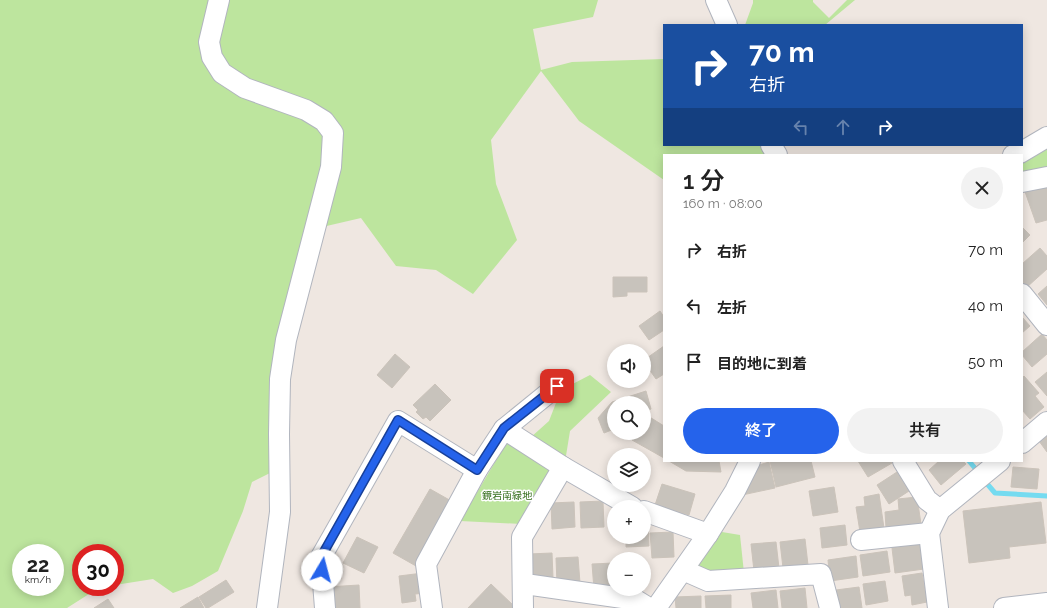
<!DOCTYPE html>
<html lang="ja">
<head>
<meta charset="utf-8">
<style>
	:root { --surface:#fff; --page:#f2f2f2; --text:#222; --muted:#767676; --accent:#2563eb }
	body { margin:0; font-family:Raleway,"Noto Sans JP",sans-serif; background:var(--page); color:var(--text); height:100vh; display:flex; flex-direction:column; font-size:15px; white-space:nowrap }
	* { box-sizing:border-box; margin:0 }
	p { font-size:13px; color:var(--muted) }
	.icon { flex:none; width:22px; height:22px; fill:none; stroke:currentColor; stroke-width:2; stroke-linecap:round; stroke-linejoin:round }
	.map { position:relative; flex:1; overflow:hidden }
	.details { position:absolute; left:663px; top:154px; width:360px; height:308px; display:flex; flex-direction:column; background:var(--surface); border-radius:0px; box-shadow:0 2px 10px #0003 }
	.details>* { flex:none }
	.banner { position:absolute; left:663px; top:24px; width:360px; height:122px; border-radius:0px; box-shadow:0 2px 10px #0003; background:#1a4fa0; color:#fff; overflow:hidden }
	.fabs { position:absolute; left:607px; top:344px; display:grid; gap:8px }
	.fabs a { display:grid; place-items:center; width:44px; height:44px; border-radius:50%; background:var(--surface); box-shadow:0 2px 10px #0003; font-size:20px }
	.speed { position:absolute; left:12px; top:544px; display:flex; gap:8px; font-size:20px; font-weight:700; text-align:center }
	.speed>* { display:grid; place-content:center; width:52px; height:52px; border-radius:50%; background:var(--surface); box-shadow:0 2px 10px #0003; line-height:1 }
	.speed small { font-size:10px; font-weight:400 }
	.speed .limit { border:6px solid #d22; background:#fff; color:#111 }
	.pin { position:absolute; display:grid; place-items:center; width:34px; height:34px; color:#fff; margin:-17px; border-radius:8px; box-shadow:0 2px 6px #0006 }
	.me { position:absolute; width:44px; margin:-22px; rotate:8deg; stroke-linejoin:round; filter:drop-shadow(0 0 3px #0008) }
	.turn { display:flex; align-items:center; gap:14px; height:84px; padding:0 20px; font-size:18px }
	.turn .icon { width:52px; height:52px; stroke-width:2.5 }
	.turn b { display:block; font-size:28px; line-height:34px }
	.lanes { display:flex; align-items:center; height:38px; padding:0 20px; background:#0003; justify-content:center; gap:20px; direction:ltr }
	.lanes .off { opacity:.35 }
	.round { display:grid; place-items:center; flex:none; width:42px; height:42px; border-radius:21px; background:var(--page) }
	.overview { display:flex; align-items:center; justify-content:space-between; height:68px; padding:0 20px }
	h1 { font-size:24px; font-weight:600; line-height:30px }
	.cta { display:flex; gap:8px; margin-top:auto; padding:8px 20px }
	.cta a { flex:1; height:46px; border-radius:24px; background:var(--accent); color:#fff; font-size:16px; font-weight:600; line-height:46px; text-align:center }
	.cta a+a { background:var(--page); color:var(--text) }
	ul { padding:0; list-style:none }
	li { display:flex; align-items:center; gap:12px; height:56px; padding:0 20px }
	li div { flex:1 }
	li b { display:block; font-size:15px }
	li em { font-style:normal }
	.map>svg:first-child { display:block }
</style>
</head>
<body>
<div class="map">
<svg width="1047" height="608" viewBox="0 0 1047 608">
	<rect width="100%" height="100%" fill="#efe7e1"/>
	<g fill="#bde59e" fill-rule="evenodd">
		<path d="M0,0H598L593,17L533,29L541,70L572,62L664,59V145H767L768,155H664V180L579,121L541,71L491,140L496,184L517,240L473,294L436,270L396,266L361,218L305,231L272,472L252,482L243,511L218,571L192,586L173,593L153,579L115,585V553H81V587H100L67,608H0ZM21,553H55V587H21Z"/>
		<polygon points="753,0 813,0 813,2 829,18 847,0 855,0 825,25 745,25 753,3"/>
		<polygon points="1047,145 1047,172 1022,177 1022,157"/>
		<polygon points="590,375 611,392 570,431 565,462 530,438 549,421 561,390"/>
		<polygon points="507,442 552,468 521,524 460,521"/>
		<polygon points="716,531 740,535 744,573 714,576 693,566"/>
	</g>
	<g fill="none" stroke-linecap="round" stroke-linejoin="round">
		<g stroke="#75dbf0" stroke-width="5">
			<polyline points="969,461 979,473"/>
			<polyline points="983,479 995,493 1047,496"/>
		</g>
	</g>
	<g fill="#c8c3bc" stroke="#cbc3ba">
		<polygon points="1047,178 1047,220 1036,223 1023,186"/>
		<polygon points="1022,227 1030,235 1022,243"/>
		<polygon points="1040,248 1047,256 1047,269 1027,287 1022,281 1022,264"/>
		<polygon points="613,277 647,277 647,292 627,292 627,296 613,297"/>
		<polygon points="1047,286 1047,305 1038,294"/>
		<polygon points="660,311 664,317 664,330 649,340 639,326"/>
		<polygon points="1022,317 1030,326 1022,333"/>
		<polygon points="1042,334 1047,340 1047,354 1032,367 1022,355 1022,352"/>
		<polygon points="664,346 664,374 656,379 644,362 644,360"/>
		<polygon points="395,354 410,367 392,388 377,375"/>
		<polygon points="1047,372 1047,396 1035,382"/>
		<polygon points="1024,376 1039,393 1035,396 1044,407 1030,419 1022,410 1022,378"/>
		<polygon points="435,384 451,400 430,421 426,417 423,419 416,412 418,410 413,405"/>
		<polygon points="646,391 651,409 644,412 644,403 614,403 614,429 604,433 598,418 612,402"/>
		<polygon points="648,416 664,426 664,458 632,440 637,433 644,433 644,422"/>
		<polygon points="1047,434 1047,452 1039,441"/>
		<polygon points="669,461 719,461 721,472 686,471"/>
		<polygon points="770,461 811,461 815,477 776,487"/>
		<polygon points="858,461 891,461 892,463 868,477"/>
		<polygon points="939,461 963,461 966,464 941,485 929,470"/>
		<polygon points="769,462 775,488 742,495 756,466"/>
		<polygon points="1013,467 1039,469 1037,489 1011,487"/>
		<polygon points="897,472 909,491 889,504 877,485"/>
		<polygon points="662,484 695,494 689,515 655,505"/>
		<polygon points="834,487 838,512 813,516 809,491"/>
		<polygon points="430,489 453,502 416,566 393,553"/>
		<polygon points="879,494 884,528 860,532 856,507 865,506 864,497"/>
		<polygon points="917,497 921,524 886,528 885,512 899,510 898,499"/>
		<polygon points="603,501 604,527 581,528 580,502"/>
		<polygon points="574,502 575,527 552,529 551,503"/>
		<polygon points="1041,502 1046,543 1009,547 1010,558 969,563 963,511"/>
		<polygon points="644,521 648,521 649,546 626,547 626,537 644,537"/>
		<polygon points="845,525 847,545 822,548 820,528"/>
		<polygon points="673,532 674,557 652,558 650,533"/>
		<polygon points="357,537 378,547 364,573 343,563"/>
		<polygon points="805,539 808,565 783,568 780,542"/>
		<polygon points="776,542 779,568 754,571 751,544"/>
		<polygon points="921,544 924,569 895,573 892,548"/>
		<polygon points="887,551 890,572 863,576 860,555"/>
		<polygon points="552,553 553,578 530,579 529,554"/>
		<polygon points="856,556 858,577 830,581 828,560"/>
		<polygon points="578,557 580,583 557,584 556,558"/>
		<polygon points="614,563 614,588 594,589 592,564"/>
		<polygon points="423,573 426,593 415,594 416,601 402,603 399,576"/>
		<polygon points="922,573 927,602 912,605 911,595 905,596 902,576"/>
		<polygon points="226,580 234,592 208,608 206,608 199,597"/>
		<polygon points="885,581 888,601 866,605 863,584"/>
		<polygon points="491,584 514,606 513,608 468,608"/>
		<polygon points="359,585 360,608 328,608 327,587"/>
		<polygon points="859,587 862,608 838,608 836,590"/>
		<polygon points="805,588 807,608 782,608 780,591"/>
		<polygon points="776,590 778,608 753,608 751,593"/>
		<polygon points="731,595 731,608 706,608 705,596"/>
		<polygon points="701,596 701,608 676,608 675,597"/>
		<polygon points="198,597 204,608 180,608"/>
		<polygon points="108,599 114,608 94,608"/>
	</g>
	<g fill="none" stroke-linecap="round" stroke-linejoin="round">
		<defs>
			<g id="street">
				<polyline points="219,0 209,42 212,57 222,73 245,88 306,110 324,121 333,133 331,167 286,340 280,379 279,434 280,512 267,608"/>
				<polyline points="716,0 727,25"/>
				<polyline points="771,145 777,155"/>
				<polyline points="1013,155 1020,153 1047,137"/>
				<polyline points="1022,182 1047,177"/>
				<polyline points="1022,294 1047,325"/>
				<polyline points="504,429 557,386"/>
				<polyline points="1022,443 1047,422"/>
				<polyline points="903,461 927,500 940,510"/>
				<polyline points="644,511 708,534"/>
				<polyline points="861,540 929,533"/>
				<polyline points="683,570 708,581 821,574 830,608"/>
				<polyline points="523,585 532,585 636,600 649,608"/>
				<polyline points="325,608 321,557 398,421 477,470"/>
				<polyline points="432,608 426,564 477,470 504,429 563,467 632,507"/>
				<polyline points="523,608 522,537 563,467"/>
				<polyline points="656,608 708,534 735,491 750,461"/>
				<polyline points="938,608 929,533 940,510 1000,461"/>
				<polyline points="1004,608 1047,603"/>
			</g>
		</defs>
		<use href="#street" stroke="#b1b5be" stroke-width="22"/>
		<use href="#street" stroke="#fff" stroke-width="20"/>
	</g>
	<g fill="none" stroke-linecap="round" stroke-linejoin="round">
		<defs>
			<polyline id="route" points="322,570 321,557 398,420 477,470 504,428 557,386"/>
		</defs>
		<use href="#route" stroke="#184099" stroke-width="10"/>
		<use href="#route" stroke="#2563eb" stroke-width="7"/>
	</g>
	<g text-anchor="middle" dominant-baseline="central" stroke-width="3" stroke-linejoin="round" paint-order="stroke">
		<g font-size="10" fill="#346e1b" stroke="#fff">
			<text x="507" y="495">鏡岩南緑地</text>
		</g>
	</g>
</svg>
<div class="fabs">
<a><svg class="icon" aria-label="sound" viewBox="0 0 24 24"><path d="M4 9h4l5-4v14l-5-4H4zM17 9q2 3 0 6"/></svg></a>
<a><svg class="icon" aria-label="search" viewBox="0 0 24 24"><circle cx="10" cy="10" r="6"/><path d="M15 15l6 6"/></svg></a>
<a><svg class="icon" aria-label="layers" viewBox="0 0 24 24"><path d="M12 4l9 5-9 5-9-5zM3 14l9 5 9-5"/></svg></a>
<a>+</a>
<a>−</a>
</div>
<div class="speed"><div>22<small>km/h</small></div><div class="limit">30</div></div>
<div class="pin" style="left:557px;top:386px;background:#d93025"><svg class="icon" aria-label="arrive" viewBox="0 0 24 24"><path d="M6 21V4h12l-3 4 3 4H6"/></svg></div>
<svg class="me" style="left:322px;top:570px" viewBox="-20 -20 40 40"><circle r="19" fill="#fff"/><path d="M0-13L10 11 0 6-10 11z" fill="#2563eb"/></svg>
<div class="banner">
<div class="turn"><svg class="icon" aria-label="right" viewBox="0 0 24 24"><path d="M7 20v-9h11M14 6l5 5-5 5"/></svg><div><b>70 m</b>右折</div></div>
<div class="lanes"><svg class="icon off" aria-label="left" viewBox="0 0 24 24"><path d="M17 20v-9H6M10 6l-5 5 5 5"/></svg><svg class="icon off" aria-label="ahead" viewBox="0 0 24 24"><path d="M12 20V5M6 11l6-6 6 6"/></svg><svg class="icon" aria-label="right" viewBox="0 0 24 24"><path d="M7 20v-9h11M14 6l5 5-5 5"/></svg></div>
</div>
<section class="details">
<div class="overview"><div><h1>1 分</h1><p>160 m · 08:00</p></div><a class="round"><svg class="icon" aria-label="close" viewBox="0 0 24 24"><path d="M6 6l12 12M18 6L6 18"/></svg></a></div>
<ul>
<li><svg class="icon" aria-label="right" viewBox="0 0 24 24"><path d="M7 20v-9h11M14 6l5 5-5 5"/></svg><div><b>右折</b></div><em>70 m</em></li>
<li><svg class="icon" aria-label="left" viewBox="0 0 24 24"><path d="M17 20v-9H6M10 6l-5 5 5 5"/></svg><div><b>左折</b></div><em>40 m</em></li>
<li><svg class="icon" aria-label="arrive" viewBox="0 0 24 24"><path d="M6 21V4h12l-3 4 3 4H6"/></svg><div><b>目的地に到着</b></div><em>50 m</em></li>
</ul>
<div class="cta"><a>終了</a><a>共有</a></div>
</section>
</div>
</body>
</html>
